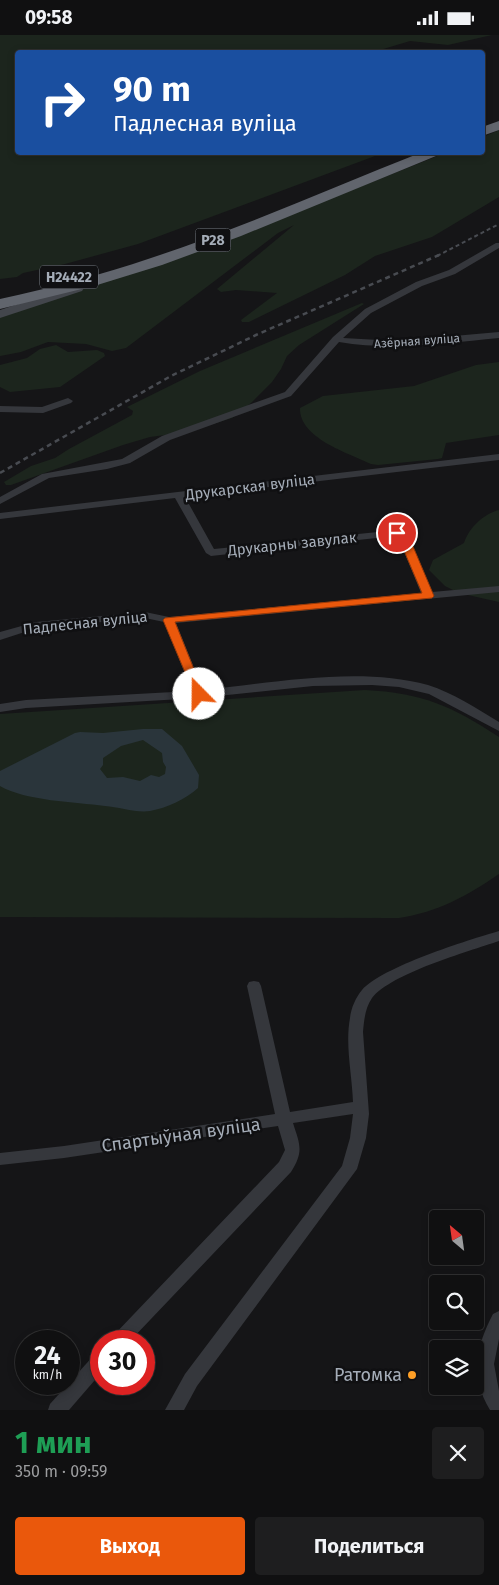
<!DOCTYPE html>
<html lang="ru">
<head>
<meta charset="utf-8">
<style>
	:root { --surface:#101011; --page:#1e1e1f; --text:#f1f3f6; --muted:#9c9d9f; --line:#303031; --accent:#ea580c }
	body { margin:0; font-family:"Fira Sans",sans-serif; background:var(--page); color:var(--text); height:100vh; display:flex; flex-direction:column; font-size:19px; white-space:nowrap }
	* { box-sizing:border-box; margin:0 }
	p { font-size:16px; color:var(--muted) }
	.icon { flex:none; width:28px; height:28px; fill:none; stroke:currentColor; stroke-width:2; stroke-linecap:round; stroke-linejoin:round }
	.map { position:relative; height:1375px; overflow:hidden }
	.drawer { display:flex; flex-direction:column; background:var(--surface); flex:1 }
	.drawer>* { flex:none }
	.guide { position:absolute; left:15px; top:15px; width:470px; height:105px; border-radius:5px; box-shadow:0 2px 8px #0003,0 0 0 1px var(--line); background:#1a4fa0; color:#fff; overflow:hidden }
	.needle { width:32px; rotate:331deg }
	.tools { position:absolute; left:429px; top:1175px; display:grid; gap:10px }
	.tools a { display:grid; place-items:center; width:55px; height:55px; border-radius:5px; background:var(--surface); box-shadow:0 2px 8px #0003,0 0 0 1px var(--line); font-size:25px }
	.speed { position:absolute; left:15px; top:1295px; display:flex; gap:10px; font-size:25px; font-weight:700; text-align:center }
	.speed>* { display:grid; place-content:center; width:65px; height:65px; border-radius:50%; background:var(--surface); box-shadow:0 2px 8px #0003,0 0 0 1px var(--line); line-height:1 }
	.speed small { font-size:12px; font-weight:400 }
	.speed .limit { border:8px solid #d22; background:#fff; color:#111 }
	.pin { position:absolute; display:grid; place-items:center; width:42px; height:42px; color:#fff; margin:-21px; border:2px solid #fff; border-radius:50%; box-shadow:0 1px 5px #0007 }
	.me { position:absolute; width:55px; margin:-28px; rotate:338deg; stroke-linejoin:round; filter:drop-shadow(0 0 4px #0008) }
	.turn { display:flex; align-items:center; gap:18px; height:105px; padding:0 15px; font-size:22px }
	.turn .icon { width:65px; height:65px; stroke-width:2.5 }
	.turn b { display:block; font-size:35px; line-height:42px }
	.round { display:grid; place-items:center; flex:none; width:52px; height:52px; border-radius:5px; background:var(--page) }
	.headline { display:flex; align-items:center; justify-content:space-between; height:85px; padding:0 15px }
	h1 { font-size:30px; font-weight:700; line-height:38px; color:#1e9e55 }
	.button { display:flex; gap:10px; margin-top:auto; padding:10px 15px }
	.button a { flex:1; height:58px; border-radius:5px; background:var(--accent); color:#fff; font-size:20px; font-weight:700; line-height:58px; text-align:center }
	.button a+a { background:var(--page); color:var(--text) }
	.status { display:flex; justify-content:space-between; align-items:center; height:35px; padding:0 25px; background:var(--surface); direction:ltr }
	.status svg { height:14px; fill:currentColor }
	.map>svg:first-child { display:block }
</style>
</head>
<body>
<div class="status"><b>09:58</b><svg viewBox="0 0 49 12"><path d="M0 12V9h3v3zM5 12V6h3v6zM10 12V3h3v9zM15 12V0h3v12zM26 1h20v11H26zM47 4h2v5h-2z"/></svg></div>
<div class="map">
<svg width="499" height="1375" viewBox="0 0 499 1375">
	<rect width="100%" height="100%" fill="#151517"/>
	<g fill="#1c251d">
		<polygon points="0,0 492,0 448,10 410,6 370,18 18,18 18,118 383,118 138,209 65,229 23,238 17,242 0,244"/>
		<polygon points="499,95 499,162 432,202 375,221 345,240 249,287 242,287 241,285 277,258 236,255 221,257 217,254 294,190 278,198 126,313 112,316 86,309 48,307 21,317 0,321 0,282 236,201 445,118 482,118 483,102"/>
		<polygon points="362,268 364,269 299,310 287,321 281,334 272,347 251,368 232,383 188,397 150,402 123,410 11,450 6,450 4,447 31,431 55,423 69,414 132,380 133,376 127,372 200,336"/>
		<polygon points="56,310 68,317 97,315 104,318 105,321 60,352 10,357 0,352 0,330 27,323 40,314"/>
		<path d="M499,327V400L446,408L442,423L438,424L378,430L371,429C348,418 299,403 300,373L323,361L414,351L476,330Z"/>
		<path d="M499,475V567L459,558L445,551L429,535L433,525L464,508C469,493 483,479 499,475Z"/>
		<path d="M365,655C422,658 452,671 499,702V839C467,861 438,877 399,883L0,882V679Z"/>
	</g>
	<path fill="#2a353b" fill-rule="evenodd" d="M143,694H162L182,711L199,740L198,753C186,764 167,773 150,776C136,778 119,772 105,771C75,767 26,766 0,751V736L75,698L80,697L103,698ZM143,705L162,718L163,727L166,732L165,739L159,742L151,740L140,746L123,742L107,743L100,734L103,730V723L121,711Z"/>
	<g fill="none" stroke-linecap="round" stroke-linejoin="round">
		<g fill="#35373c" fill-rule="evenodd">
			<path d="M496,208H499V213L455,239L422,251L371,278L343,303L397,306L499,297V303C446,308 393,316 339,307L291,361L170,405L130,428L107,434L49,443L0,469V462L42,439L122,424L162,401L285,357L333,302L365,274L416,247L449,235Z"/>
			<polygon points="68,363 73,366 71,368 43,378 0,377 0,371 42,372"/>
			<path d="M499,419V425L185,462L214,514L397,495L409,502L432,557L499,551V557L176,588L203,655C274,648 358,631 428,650C453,658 476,673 499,687V696L429,659L399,652L372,650L313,651L199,663L26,673L0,677V669L26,665L192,656L164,587L145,583L37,593L0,605V597L36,587L145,577L169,582L421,558L399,504L395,501L211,521L206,518L175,463L0,484V478Z"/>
			<path d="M499,896V906C467,917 392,938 372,963C365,973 364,986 363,997L369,1079L366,1103L357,1134L197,1351L184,1375H165L185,1339L342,1131L350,1103L353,1079L293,1088C300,1110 304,1116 291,1137L130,1306H110L113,1301L279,1127L285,1115L278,1091L64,1123L0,1130V1118L64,1111L275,1079L247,951L249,947L254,946L259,947L261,951L290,1077L353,1067C352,1039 345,1010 350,983C351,973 356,962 362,955C382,932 468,905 499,896Z"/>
			<path d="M499,1276V1304L494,1329L499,1356V1375H490C470,1342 476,1311 493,1279Z"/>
			<polygon points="101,1317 101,1338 69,1375 48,1375 50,1369 95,1319"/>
		</g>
		<polygon fill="#43464c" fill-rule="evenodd" points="78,249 84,253 82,256 0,283 0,275"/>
		<g fill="#61656d" fill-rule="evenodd">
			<polygon points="499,86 499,95 482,101 482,92"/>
			<path d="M420,118H438L436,121L241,201L162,230L94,251L0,274V264C51,253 101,240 151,223C242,193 331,153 420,118Z"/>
		</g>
		<polyline stroke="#484b51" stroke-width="2" stroke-dasharray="4 3" stroke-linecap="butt" points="437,221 499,189"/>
		<polyline stroke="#484b51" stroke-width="2.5" stroke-dasharray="5 4" stroke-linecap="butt" points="0,438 171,341 256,300 439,220"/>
	</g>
	<polygon fill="#ea580c" stroke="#983908" points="397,495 409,502 434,561 432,563 175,587 204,659 199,662 195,661 163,585 165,583 422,558 399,504 392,498"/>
	<circle fill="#fe9f26" stroke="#101012" stroke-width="2" cx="412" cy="1340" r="5"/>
	<g text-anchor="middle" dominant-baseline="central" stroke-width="5" stroke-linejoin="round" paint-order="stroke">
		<g font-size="12" fill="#a5adb8" stroke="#101012">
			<text transform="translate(417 306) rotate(-4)">Азёрная вуліца</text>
		</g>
		<g fill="#101012" stroke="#787e86" stroke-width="1">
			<rect x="195.5" y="193.5" width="35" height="23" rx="4"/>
			<rect x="40" y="230.5" width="58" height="23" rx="4"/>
		</g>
		<g font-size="14" font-weight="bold" fill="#a5adb8">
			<text x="213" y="205">Р28</text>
			<text x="69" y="242">Н24422</text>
		</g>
		<g font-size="15" fill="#a5adb8" stroke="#101012">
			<text transform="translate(250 452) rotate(-7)">Друкарская вуліца</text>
			<text transform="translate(292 509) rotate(-6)">Друкарны завулак</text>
			<text transform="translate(85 588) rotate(-6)">Падлесная вуліца</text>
		</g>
		<g font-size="18" fill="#a5adb8" stroke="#101012">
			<text transform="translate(181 1100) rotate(-8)">Спартыўная вуліца</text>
		</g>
		<g font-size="18" fill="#a5adb8" stroke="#101012" text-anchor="end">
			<text x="402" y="1340">Ратомка</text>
		</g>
	</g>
</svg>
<div class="tools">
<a><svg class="needle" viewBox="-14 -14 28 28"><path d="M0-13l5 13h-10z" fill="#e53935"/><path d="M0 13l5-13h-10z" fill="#9c9d9f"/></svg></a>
<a><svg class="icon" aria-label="search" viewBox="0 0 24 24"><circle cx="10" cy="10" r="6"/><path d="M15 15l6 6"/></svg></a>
<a><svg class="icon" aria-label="layers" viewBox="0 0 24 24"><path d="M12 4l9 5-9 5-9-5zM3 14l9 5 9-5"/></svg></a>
</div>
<div class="speed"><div>24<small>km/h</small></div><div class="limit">30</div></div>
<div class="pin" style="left:397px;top:498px;background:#d93025"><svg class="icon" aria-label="arrive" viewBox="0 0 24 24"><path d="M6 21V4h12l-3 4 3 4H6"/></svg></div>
<svg class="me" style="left:199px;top:659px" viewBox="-20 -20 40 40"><circle r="19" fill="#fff"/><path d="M0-13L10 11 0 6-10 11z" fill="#ea580c"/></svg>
<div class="guide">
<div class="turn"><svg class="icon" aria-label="right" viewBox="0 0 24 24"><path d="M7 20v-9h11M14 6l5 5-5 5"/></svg><div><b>90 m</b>Падлесная вуліца</div></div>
</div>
</div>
<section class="drawer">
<div class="headline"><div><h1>1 мин</h1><p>350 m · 09:59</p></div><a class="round"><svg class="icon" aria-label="close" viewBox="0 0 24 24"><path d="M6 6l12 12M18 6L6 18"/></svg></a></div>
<div class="button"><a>Выход</a><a>Поделиться</a></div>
</section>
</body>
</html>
